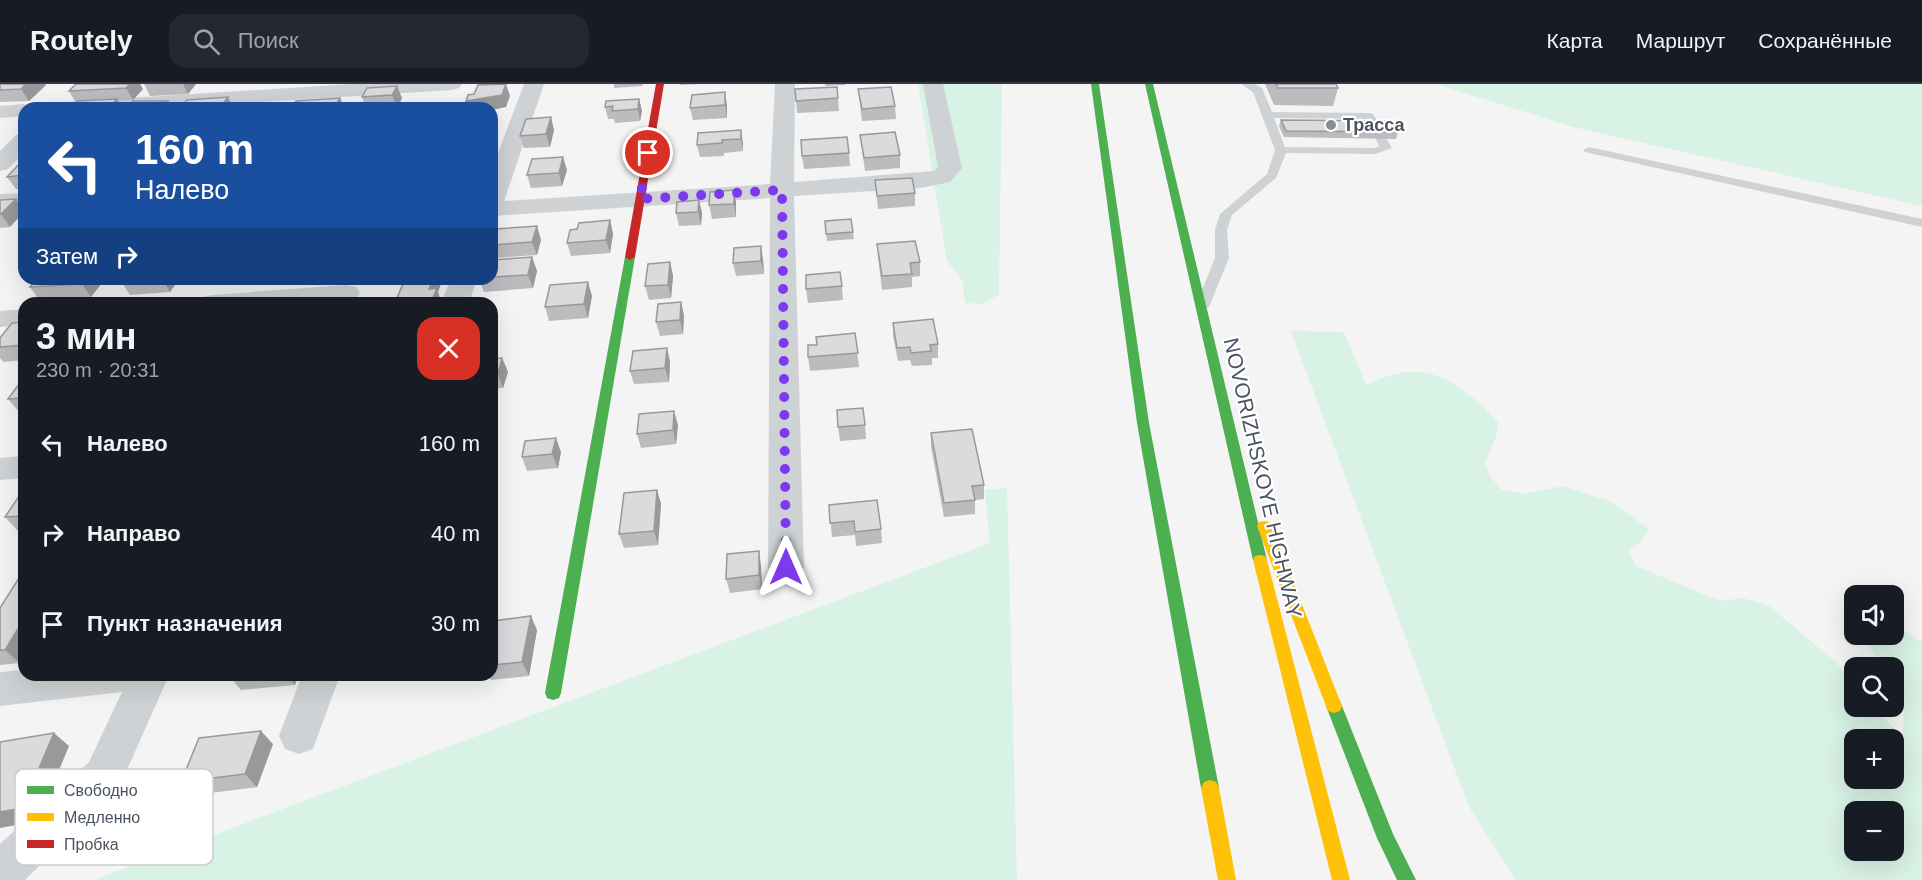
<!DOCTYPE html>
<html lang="ru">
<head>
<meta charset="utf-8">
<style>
	:root { --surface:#171b24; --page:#242831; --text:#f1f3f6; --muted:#9ea1a6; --line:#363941 }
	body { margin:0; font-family:Helvetica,sans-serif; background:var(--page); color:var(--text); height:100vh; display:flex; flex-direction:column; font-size:22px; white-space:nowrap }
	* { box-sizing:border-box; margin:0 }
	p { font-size:20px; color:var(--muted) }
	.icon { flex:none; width:33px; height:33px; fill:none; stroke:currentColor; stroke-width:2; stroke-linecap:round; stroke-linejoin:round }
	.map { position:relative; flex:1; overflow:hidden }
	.sheet { position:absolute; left:18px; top:213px; width:480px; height:384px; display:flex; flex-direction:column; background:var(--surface); border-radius:18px; box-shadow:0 6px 24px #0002 }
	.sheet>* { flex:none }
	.banner { position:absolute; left:18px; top:18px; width:480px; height:183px; border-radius:18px; box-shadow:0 6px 24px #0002; background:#1a4fa0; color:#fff; overflow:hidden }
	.tools { position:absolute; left:1844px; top:501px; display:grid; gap:12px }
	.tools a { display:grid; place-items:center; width:60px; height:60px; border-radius:12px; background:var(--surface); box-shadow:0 6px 24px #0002; font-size:30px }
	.pin { position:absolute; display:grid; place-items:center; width:51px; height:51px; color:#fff; margin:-26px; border:3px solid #fff; border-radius:50%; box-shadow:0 2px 6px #0007 }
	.me { position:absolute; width:66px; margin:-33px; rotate:0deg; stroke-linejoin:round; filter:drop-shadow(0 0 4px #0008) }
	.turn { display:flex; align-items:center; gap:21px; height:126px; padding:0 18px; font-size:27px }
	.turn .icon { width:78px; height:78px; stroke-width:2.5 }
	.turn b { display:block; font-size:42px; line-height:51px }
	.then { display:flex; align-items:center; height:57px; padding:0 18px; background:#0003; gap:12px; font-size:22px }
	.round { display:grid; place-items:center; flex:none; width:63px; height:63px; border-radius:18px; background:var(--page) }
	.summary { display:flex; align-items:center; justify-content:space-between; height:102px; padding:0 18px }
	h1 { font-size:36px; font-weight:700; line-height:45px }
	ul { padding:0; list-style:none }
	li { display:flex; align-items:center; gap:18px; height:90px; padding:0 18px }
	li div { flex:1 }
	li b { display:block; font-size:22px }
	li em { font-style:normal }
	header { display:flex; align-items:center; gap:36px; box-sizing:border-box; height:84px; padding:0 30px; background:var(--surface); border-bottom:2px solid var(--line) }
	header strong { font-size:28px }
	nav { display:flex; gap:33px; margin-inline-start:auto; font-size:21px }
	.search { width:420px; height:54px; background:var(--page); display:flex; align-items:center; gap:15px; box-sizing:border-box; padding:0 21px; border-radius:18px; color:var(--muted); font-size:22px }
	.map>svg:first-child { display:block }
</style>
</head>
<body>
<header>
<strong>Routely</strong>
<div class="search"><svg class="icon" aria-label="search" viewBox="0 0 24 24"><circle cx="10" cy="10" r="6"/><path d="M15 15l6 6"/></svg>Поиск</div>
<nav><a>Карта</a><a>Маршрут</a><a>Сохранённые</a></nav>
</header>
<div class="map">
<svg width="1922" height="796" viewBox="0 0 1922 796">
	<rect width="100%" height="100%" fill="#f4f4f4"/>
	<g fill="#d8f2e5" fill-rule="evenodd">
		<polygon points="918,0 1002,0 999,210 983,220 965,219 962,196 947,177"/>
		<polygon points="1436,0 1922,0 1922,122 1573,43"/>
		<path d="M1291,247L1344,248L1366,301C1376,297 1386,292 1397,290C1440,279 1471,311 1498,338L1497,350L1485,379L1490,392L1502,406L1525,410L1562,402L1610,417L1649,445L1642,457L1629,467L1636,482L1720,517L1743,514L1769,522L1837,579L1854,605V622L1872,623L1903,652L1904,627L1893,600V584L1883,583L1862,551L1893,550V541L1900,543L1922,558V796H1516L1469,723ZM1854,656H1893V694H1854ZM1854,728H1893V766H1854Z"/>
		<polygon points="1007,404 1017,796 94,796 990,459 985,406"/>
	</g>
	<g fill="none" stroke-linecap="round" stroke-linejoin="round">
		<g fill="#cfd2d4" fill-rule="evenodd">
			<polygon points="1241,0 1254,0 1262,4 1272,28 1369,29 1373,30 1381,43 1371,45 1365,35 1274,34 1285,63 1375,64 1379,62 1375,54 1381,51 1385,52 1392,64 1375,70 1286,69 1276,94 1232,131 1227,146 1229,174 1209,223 1202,227 1195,223 1215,174 1215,146 1220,130 1267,90 1275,66 1253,8"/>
			<polygon points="1589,63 1922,135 1922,143 1585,68 1583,66"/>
		</g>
		<g fill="#cfd2d4" fill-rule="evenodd">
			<polygon points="351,0 462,0 459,4 452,6 168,24 55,24 58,19 66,18"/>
			<polygon points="524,0 544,0 504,117 770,100 775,0 795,0 794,98 934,87 938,83 923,0 943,0 962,84 950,98 921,104 794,112 804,483 799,493 786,497 773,493 768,483 770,114 492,132 492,85"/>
			<polygon points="24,20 33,24 24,24 24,32 0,34 0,22"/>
			<polygon points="24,49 24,69 8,85 0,87 0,67 16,51"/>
			<polygon points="24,109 24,123 0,124 0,110"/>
			<polygon points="451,195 477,195 469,219 441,219"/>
			<polygon points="346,201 356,203 360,209 356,215 321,219 198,219 202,213 212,211"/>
			<polygon points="24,225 24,241 0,243 0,227"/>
			<polygon points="24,372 24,394 0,396 0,374"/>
			<polygon points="24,586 24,591 169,591 119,704 25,796 0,796 0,760 89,678 122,608 0,622 0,588"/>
			<polygon points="302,591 340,591 313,665 299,670 285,665 279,652"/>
		</g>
		<g fill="#4caf50" fill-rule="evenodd">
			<polygon points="1091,0 1099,0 1149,339 1219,704 1216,710 1210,712 1204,710 1201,704 1137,339"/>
			<polygon points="1145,0 1153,0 1267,476 1265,480 1255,480 1253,476"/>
			<polygon points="630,170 635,173 561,609 559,614 553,616 547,614 545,609 625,173"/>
			<polygon points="1334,615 1340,617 1342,622 1393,750 1416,796 1397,796 1377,754 1326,622 1328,617"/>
		</g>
		<g fill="#ffc107" fill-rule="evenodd">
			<polygon points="1264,437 1269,438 1271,442 1342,622 1340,627 1334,629 1328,627 1326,622 1257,442 1259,438"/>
			<polygon points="1260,471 1265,472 1267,476 1350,796 1332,796 1253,476 1255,472"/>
			<polygon points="1210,696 1216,698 1219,704 1236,796 1218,796 1201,704 1204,698"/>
		</g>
		<polygon fill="#c62828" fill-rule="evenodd" points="656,0 664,0 635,173 630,176 625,173"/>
	</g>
	<g fill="#bcbcbe">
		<polygon points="0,0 45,0 46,1 29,17 0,18"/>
		<polygon points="76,0 140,0 143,5 133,16 118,17 122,24 76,19 69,7"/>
		<polygon points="144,0 196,0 188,10 150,12"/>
		<polygon points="614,0 643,0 642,2 614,4"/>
		<polygon points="680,0 701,0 680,1"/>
		<polygon points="825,0 845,0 845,1 825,2"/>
		<polygon points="1265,0 1336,0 1338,4 1333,22 1274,21"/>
		<polygon points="837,3 839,27 797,29 795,5"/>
		<polygon points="367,4 402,14 397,24 366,24 362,13"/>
		<polygon points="858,5 895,22 896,35 862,37"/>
		<polygon points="639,15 642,27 640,37 615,39 614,35 608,35 605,23"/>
		<polygon points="727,21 727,34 693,36 690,24"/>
		<polygon points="1281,36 1398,48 1396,55 1284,53 1279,42"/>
		<polygon points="554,46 550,63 524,64 520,52"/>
		<polygon points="741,46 743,67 724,69 724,72 700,73 697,61"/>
		<polygon points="860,51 900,71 900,84 865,87"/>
		<polygon points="849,69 850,82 804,85 802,72"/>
		<polygon points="24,75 24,105 16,105 7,93"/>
		<polygon points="567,86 562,102 531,104 527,91"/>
		<polygon points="875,96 915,109 915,122 878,125"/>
		<polygon points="734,106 736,119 736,133 712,135 709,121"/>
		<polygon points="0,116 10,143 0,144"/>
		<polygon points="699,116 702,129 701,141 679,142 676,129"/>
		<polygon points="851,135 854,155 827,157 825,137"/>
		<polygon points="610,136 613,150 610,169 571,172 567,159 577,145"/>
		<polygon points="492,156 541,156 537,171 495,174 492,165"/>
		<polygon points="877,160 920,178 920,192 912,193 912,203 882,206 878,173"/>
		<polygon points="532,173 537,187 533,204 484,208 479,195 492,195 492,176"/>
		<polygon points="763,175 764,190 736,192 733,179"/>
		<polygon points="670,178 673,192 671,214 649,216 645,202"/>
		<polygon points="105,195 91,213 40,217 30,203"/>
		<polygon points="122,195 179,195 170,208 130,211 121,197"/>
		<polygon points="842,202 843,216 808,219 806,205"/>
		<polygon points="592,212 588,234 549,237 545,223"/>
		<polygon points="681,218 684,232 683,250 660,252 656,238"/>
		<polygon points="24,238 24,276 3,278 0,274 0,254"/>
		<polygon points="893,239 938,260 938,274 932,274 932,281 912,282 910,276 898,277 893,252"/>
		<polygon points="855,249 859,283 810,287 808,273 817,261"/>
		<polygon points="667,264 670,278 669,298 634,300 630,287"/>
		<polygon points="502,274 508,288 503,304 492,305 492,275"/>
		<polygon points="24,295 24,329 20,329 8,315"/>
		<polygon points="678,341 676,360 641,364 637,350"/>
		<polygon points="865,341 866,355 840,357 838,343"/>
		<polygon points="931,349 984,401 984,415 975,416 975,430 944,433 931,363"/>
		<polygon points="561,368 558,384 527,387 522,373"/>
		<polygon points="657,406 661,420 658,461 624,464 619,450"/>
		<polygon points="829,421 881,445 882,459 856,462 855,451 832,453"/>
		<polygon points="24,432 24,447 18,447 5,433"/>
		<polygon points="761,481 762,505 730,509 726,495"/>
		<polygon points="24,494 24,572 20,579 0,581 0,524"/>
		<polygon points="492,540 537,546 529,592 491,596 488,591 492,591"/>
		<polygon points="231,591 298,591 295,601 241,606 230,593"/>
		<polygon points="273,660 257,703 194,711 181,698"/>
	</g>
	<g fill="#99999b">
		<polygon points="26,0 45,0 46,1 29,17 21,5"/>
		<polygon points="130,0 140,0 143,5 133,16 126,4"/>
		<polygon points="183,0 196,0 188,10"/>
		<polygon points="506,0 510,12 506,23 492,26 492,24 468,24 466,17"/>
		<polygon points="397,2 402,14 397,24 392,11"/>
		<polygon points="725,8 727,21 727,34 725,21"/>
		<polygon points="228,13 233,24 222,24 221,22"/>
		<polygon points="340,14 345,24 334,24"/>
		<polygon points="117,15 122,24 109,24"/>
		<polygon points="639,15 642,27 640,37 638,25"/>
		<polygon points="168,17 172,24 162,24"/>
		<polygon points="551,33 554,46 550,63 546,50"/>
		<polygon points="741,46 743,59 743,67 741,55"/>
		<polygon points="563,73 567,86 562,102 559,89"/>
		<polygon points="734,106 736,119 736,133 734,120"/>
		<polygon points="16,115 24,127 24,128 10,143 1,130"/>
		<polygon points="699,116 702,129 701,141 698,128"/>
		<polygon points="610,136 613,150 610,169 606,156"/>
		<polygon points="537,142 541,156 537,171 532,158"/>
		<polygon points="761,162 763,175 764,190 761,177"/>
		<polygon points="532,173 537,187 533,204 528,191"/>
		<polygon points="670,178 673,192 671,214 668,201"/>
		<polygon points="86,195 105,195 91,213 82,200"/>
		<polygon points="162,195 179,195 170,208"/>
		<polygon points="433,195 442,195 442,197 438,208 442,219 431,219 429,205"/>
		<polygon points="588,198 592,212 588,234 584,220"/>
		<polygon points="681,218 684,232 683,250 680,236"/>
		<polygon points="667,264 670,278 669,298 665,284"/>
		<polygon points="502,274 508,288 503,304 498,290"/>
		<polygon points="674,327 678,341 676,360 673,346"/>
		<polygon points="556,354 561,368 558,384 552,370"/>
		<polygon points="657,406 661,420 658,461 654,447"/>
		<polygon points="759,467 761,481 762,505 759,491"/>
		<polygon points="531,532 537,546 529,592 522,578"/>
		<polygon points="24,535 24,572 20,579 5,566"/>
		<polygon points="287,591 298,591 295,601"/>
		<polygon points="261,647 273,660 257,703 245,690"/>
		<polygon points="54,649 69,662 38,737 0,744 0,728"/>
	</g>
	<g fill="#dbdbdd" stroke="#99999b" stroke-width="1.5">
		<polygon points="0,0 26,0 21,5 0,6"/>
		<polygon points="76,0 130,0 126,4 69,7"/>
		<polygon points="506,0 502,11 466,17 468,11 474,10 478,1"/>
		<polygon points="1276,0 1336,0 1338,4 1278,4"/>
		<polygon points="397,2 392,11 362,13 367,4"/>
		<polygon points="837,3 838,14 796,17 795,5"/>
		<polygon points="891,3 895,22 862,25 858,5"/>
		<polygon points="725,8 725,21 690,24 692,11"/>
		<polygon points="228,13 221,22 214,22 213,24 180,24 187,16"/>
		<polygon points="340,14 334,24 291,24 296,17"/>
		<polygon points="117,15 109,24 71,24 78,17"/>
		<polygon points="639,15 638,25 612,27 613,22 605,23 606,17"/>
		<polygon points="133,17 168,17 162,24 126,24"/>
		<polygon points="551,33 546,50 520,52 526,35"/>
		<polygon points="1281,36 1392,37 1398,48 1286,47"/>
		<polygon points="741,46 741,55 722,56 722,59 697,61 698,49"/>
		<polygon points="895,48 900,71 864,74 860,51"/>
		<polygon points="847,53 849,69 802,72 801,56"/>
		<polygon points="563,73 559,89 527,91 532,75"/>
		<polygon points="24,75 24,91 7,93"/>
		<polygon points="912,94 915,109 877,112 875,96"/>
		<polygon points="734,106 734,120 709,121 710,108"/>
		<polygon points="16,115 1,130 0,130 0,116"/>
		<polygon points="699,116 698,128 676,129 677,118"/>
		<polygon points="851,135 853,148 826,150 825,137"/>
		<polygon points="610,136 606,156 567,159 570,146 577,145 579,139"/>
		<polygon points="537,142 532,158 492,161 492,156 495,145"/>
		<polygon points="915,157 920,178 910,179 912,190 882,192 877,160"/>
		<polygon points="761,162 761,177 733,179 734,164"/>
		<polygon points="532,173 528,191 492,193 492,176"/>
		<polygon points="670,178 668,201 645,202 648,180"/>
		<polygon points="840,188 842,202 806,205 806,191"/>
		<polygon points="37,195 86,195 82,200 30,203"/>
		<polygon points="122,195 153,195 121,197"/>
		<polygon points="405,195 433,195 429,205 437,204 431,219 395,219"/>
		<polygon points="588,198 584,220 545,223 550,201"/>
		<polygon points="681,218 680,236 656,238 658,220"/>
		<polygon points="933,235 938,260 930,261 931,267 911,269 910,263 897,264 893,239"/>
		<polygon points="24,238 24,261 0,263 0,254 12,239"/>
		<polygon points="855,249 858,269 808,273 808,261 817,261 816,253"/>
		<polygon points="667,264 665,284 630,287 633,267"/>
		<polygon points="502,274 498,290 492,290 492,275"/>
		<polygon points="23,295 24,295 24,314 8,315"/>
		<polygon points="863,324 865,341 838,343 837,326"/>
		<polygon points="674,327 673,346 637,350 639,330"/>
		<polygon points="972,345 984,401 972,402 975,416 944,419 931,349"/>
		<polygon points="556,354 552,370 522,373 525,357"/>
		<polygon points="24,405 24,432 5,433"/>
		<polygon points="657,406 654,447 619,450 624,409"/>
		<polygon points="877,416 881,445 855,448 854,437 830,439 829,421"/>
		<polygon points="759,467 759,491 726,495 727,470"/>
		<polygon points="19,494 24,494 24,535 5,566 0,566 0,524"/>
		<polygon points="531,532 522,578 492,581 493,537"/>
		<polygon points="231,591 248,591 230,593"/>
		<polygon points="261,647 245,690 181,698 199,654"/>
		<polygon points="54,649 22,724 0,728 0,658"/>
	</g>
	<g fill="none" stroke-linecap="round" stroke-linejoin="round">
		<polyline stroke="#7c3aed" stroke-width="10" stroke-dasharray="0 18" points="648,69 640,115 782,106 786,483"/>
	</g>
	<circle fill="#868c94" stroke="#fff" stroke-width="2" cx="1331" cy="41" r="6"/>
	<g text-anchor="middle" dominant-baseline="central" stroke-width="4.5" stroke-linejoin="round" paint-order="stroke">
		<g font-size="18" font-weight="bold" fill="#4a5461" stroke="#fff" text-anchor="start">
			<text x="1343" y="41">Трасса</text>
		</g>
		<g font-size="21" fill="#4a5461" stroke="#fff">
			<text transform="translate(1263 394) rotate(77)">NOVORIZHSKOYE HIGHWAY</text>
		</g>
	</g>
	<rect x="15" y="685" width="198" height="96" rx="9" fill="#fff" stroke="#c9ccd0" stroke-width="1.5"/>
	<rect x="27" y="702" width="27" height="8" fill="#4caf50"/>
	<rect x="27" y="729" width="27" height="8" fill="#ffc107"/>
	<rect x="27" y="756" width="27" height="8" fill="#c62828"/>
	<g font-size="16" fill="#4a5461">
		<text x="64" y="712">Свободно</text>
		<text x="64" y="739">Медленно</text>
		<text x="64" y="766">Пробка</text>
	</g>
</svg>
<div class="tools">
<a><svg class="icon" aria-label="sound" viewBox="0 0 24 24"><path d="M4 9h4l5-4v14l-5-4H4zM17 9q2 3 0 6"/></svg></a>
<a><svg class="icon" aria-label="search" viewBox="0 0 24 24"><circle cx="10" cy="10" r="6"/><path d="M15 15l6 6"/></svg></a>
<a>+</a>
<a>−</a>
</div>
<div class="pin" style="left:648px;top:69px;background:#d93025"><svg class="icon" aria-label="arrive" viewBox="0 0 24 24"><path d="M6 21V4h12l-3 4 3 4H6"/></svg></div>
<svg class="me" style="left:786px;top:483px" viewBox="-20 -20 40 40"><path d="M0-17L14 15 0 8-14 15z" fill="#7c3aed" stroke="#fff" stroke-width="4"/></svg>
<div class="banner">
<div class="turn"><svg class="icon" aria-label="left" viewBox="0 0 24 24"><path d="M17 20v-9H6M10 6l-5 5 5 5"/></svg><div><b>160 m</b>Налево</div></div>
<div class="then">Затем<svg class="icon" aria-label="right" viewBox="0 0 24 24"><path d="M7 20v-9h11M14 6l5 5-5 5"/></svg></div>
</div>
<section class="sheet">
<div class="summary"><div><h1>3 мин</h1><p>230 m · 20:31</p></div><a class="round" style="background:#d93025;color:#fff"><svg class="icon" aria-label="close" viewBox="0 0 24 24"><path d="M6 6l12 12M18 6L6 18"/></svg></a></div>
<ul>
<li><svg class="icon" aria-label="left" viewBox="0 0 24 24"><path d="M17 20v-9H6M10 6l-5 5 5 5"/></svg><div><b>Налево</b></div><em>160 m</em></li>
<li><svg class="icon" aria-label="right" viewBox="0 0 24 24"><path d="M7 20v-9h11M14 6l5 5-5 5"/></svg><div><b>Направо</b></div><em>40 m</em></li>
<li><svg class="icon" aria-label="arrive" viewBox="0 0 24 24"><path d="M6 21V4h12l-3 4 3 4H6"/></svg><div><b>Пункт назначения</b></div><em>30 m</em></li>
</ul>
</section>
</div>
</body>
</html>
